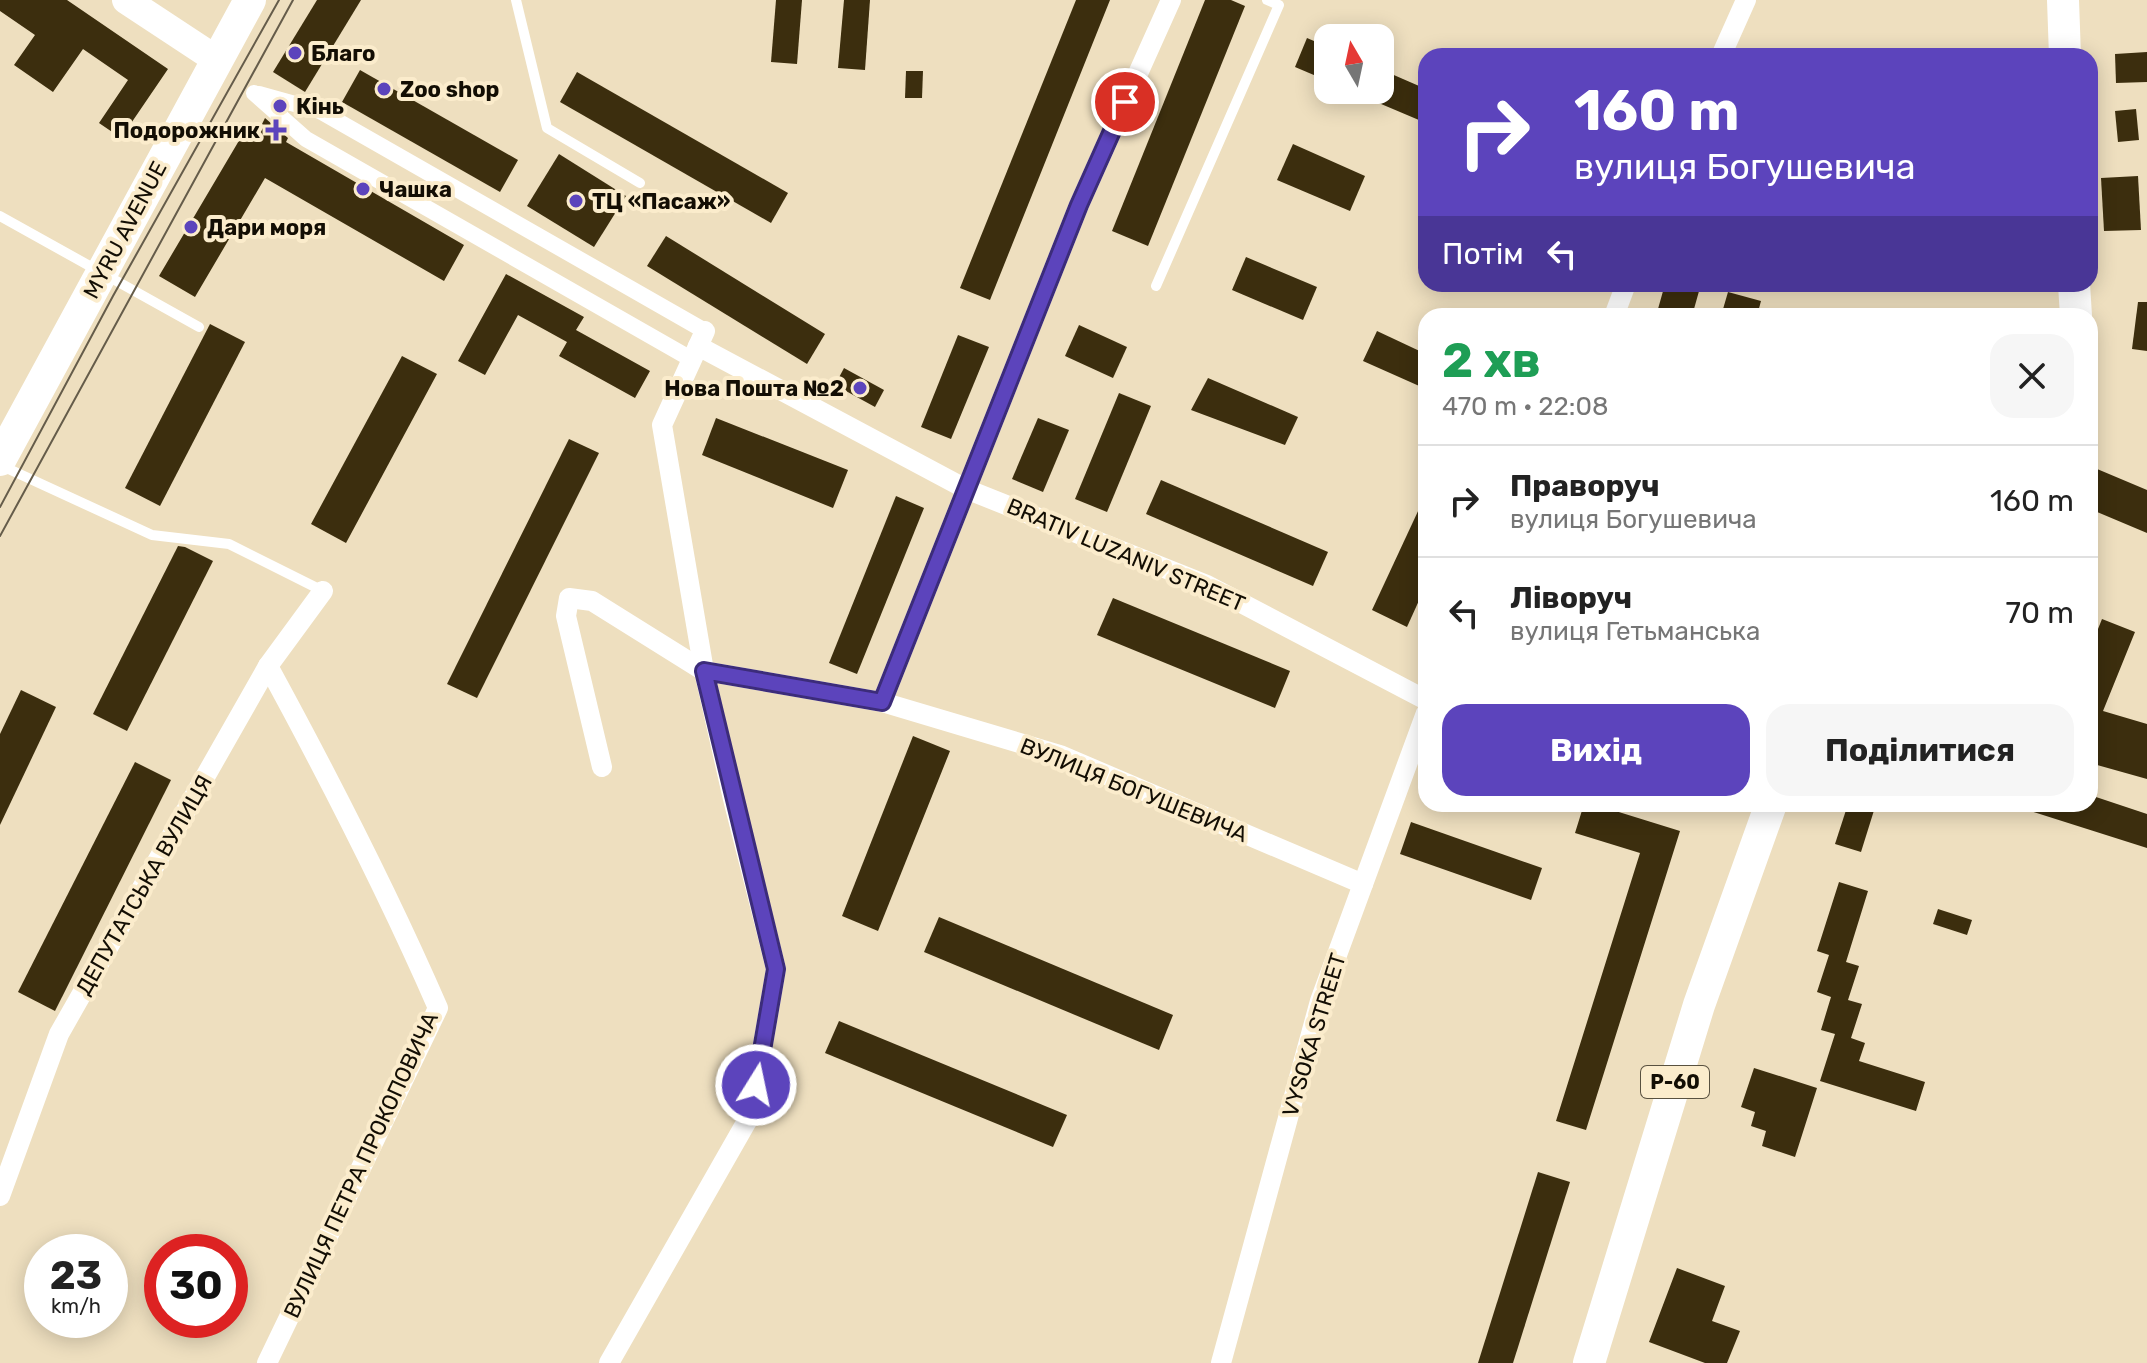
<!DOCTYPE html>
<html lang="uk">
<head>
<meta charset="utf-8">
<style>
	:root { --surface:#fff; --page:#f6f6f6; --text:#222; --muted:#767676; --line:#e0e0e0; --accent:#5c44bc }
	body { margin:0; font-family:Rubik,sans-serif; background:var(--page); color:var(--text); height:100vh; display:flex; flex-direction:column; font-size:30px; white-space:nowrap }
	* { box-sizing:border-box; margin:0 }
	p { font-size:26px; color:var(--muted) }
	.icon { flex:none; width:44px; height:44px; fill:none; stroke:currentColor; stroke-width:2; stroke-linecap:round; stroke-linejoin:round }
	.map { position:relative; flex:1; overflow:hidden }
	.drawer { position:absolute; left:1418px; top:308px; width:680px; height:504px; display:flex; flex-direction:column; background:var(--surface); border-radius:24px; box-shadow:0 4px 20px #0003 }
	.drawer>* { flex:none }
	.banner { position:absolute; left:1418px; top:48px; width:680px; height:244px; border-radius:24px; box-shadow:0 4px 20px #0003; background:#5c44bc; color:#fff; overflow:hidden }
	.needle { width:52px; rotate:351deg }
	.buttons { position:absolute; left:1314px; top:24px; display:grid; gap:16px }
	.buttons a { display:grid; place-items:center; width:80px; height:80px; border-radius:16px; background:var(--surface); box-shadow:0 4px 20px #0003; font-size:40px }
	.speed { position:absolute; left:24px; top:1234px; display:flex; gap:16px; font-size:40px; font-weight:700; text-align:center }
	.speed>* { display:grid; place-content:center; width:104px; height:104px; border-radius:50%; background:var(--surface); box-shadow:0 4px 20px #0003; line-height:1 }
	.speed small { font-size:20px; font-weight:400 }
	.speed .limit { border:12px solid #d22; background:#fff; color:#111 }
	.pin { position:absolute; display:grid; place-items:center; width:68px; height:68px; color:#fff; margin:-34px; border:4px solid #fff; border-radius:50%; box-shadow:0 2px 8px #0007 }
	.me { position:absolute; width:88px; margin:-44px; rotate:10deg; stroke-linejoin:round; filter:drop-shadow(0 0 6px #0008) }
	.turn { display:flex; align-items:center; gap:28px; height:168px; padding:0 24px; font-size:36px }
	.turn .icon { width:104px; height:104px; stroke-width:2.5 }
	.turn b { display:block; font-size:56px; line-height:68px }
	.then { display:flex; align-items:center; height:76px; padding:0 24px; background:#0003; gap:16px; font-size:30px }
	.round { display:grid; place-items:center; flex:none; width:84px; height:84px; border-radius:24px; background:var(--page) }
	.headline { display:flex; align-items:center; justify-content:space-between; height:136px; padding:0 24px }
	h1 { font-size:48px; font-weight:700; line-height:60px; color:#1e9e55 }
	.primary-button { display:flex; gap:16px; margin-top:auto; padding:16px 24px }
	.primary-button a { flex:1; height:92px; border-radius:24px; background:var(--accent); color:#fff; font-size:32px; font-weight:700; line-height:92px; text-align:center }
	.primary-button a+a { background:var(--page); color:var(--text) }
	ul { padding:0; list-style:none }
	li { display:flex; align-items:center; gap:24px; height:112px; padding:0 24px; border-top:2px solid var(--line) }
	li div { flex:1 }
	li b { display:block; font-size:30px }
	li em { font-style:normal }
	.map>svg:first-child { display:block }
</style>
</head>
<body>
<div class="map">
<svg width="2147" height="1363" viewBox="0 0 2147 1363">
	<rect width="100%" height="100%" fill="#eedfbf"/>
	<g fill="#3c2e0e">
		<polygon points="0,0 67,0 168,69 121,138 99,123 128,80 83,49 53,92 14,65 35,35 0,11"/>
		<polygon points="317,0 361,0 305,92 273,72"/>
		<polygon points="776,0 802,0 797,64 771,62"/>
		<polygon points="844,0 870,0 865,70 838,68"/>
		<polygon points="1076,0 1110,0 990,300 960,288"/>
		<polygon points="1205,0 1231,0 1245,6 1148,246 1112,231"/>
		<polygon points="1307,38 1328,47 1328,81 1295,67"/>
		<polygon points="2147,52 2147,82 2116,83 2115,54"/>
		<polygon points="1380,69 1426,89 1426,123 1348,90 1380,90"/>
		<polygon points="360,70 518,160 500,192 342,102"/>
		<polygon points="906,71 923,71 922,98 905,98"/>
		<polygon points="577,72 788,193 771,223 560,102"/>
		<polygon points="2136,109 2139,140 2118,142 2115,111"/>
		<polygon points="265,118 288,138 286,142 464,245 444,281 265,178 195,297 159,276 250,122 260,128"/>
		<polygon points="1293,144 1365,176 1350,211 1277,180"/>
		<polygon points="559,154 626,196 594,247 527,206"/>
		<polygon points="2138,176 2141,230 2104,231 2101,178"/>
		<polygon points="666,236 825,334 807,364 647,266"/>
		<polygon points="1246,257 1317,287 1303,320 1232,290"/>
		<polygon points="506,274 584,317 576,330 650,371 635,398 559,356 567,342 518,315 485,375 458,361"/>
		<polygon points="1665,284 1701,284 1692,316 1656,316"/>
		<polygon points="1728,292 1761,301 1757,316 1721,316"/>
		<polygon points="2138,302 2147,302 2147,351 2132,349"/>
		<polygon points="210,324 245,342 160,506 125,488"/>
		<polygon points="1079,325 1127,347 1113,378 1065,356"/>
		<polygon points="1377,331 1426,354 1426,389 1363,361"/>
		<polygon points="958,335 989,347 951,439 921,427"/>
		<polygon points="402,356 437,374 346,543 311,524"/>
		<polygon points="844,368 884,390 875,407 835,385"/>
		<polygon points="1208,378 1298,417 1285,445 1191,410"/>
		<polygon points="1119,393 1151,406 1107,512 1075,499"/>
		<polygon points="716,418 848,470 833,508 702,455"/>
		<polygon points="1038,418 1069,430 1043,492 1012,479"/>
		<polygon points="569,439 599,453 477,698 447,684"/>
		<polygon points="2090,466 2147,490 2147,533 2090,509"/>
		<polygon points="1161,480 1328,552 1313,586 1146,514"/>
		<polygon points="1426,494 1426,585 1407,627 1372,610"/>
		<polygon points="896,496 924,508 857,674 829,663"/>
		<polygon points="178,546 185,547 213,561 127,731 93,714"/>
		<polygon points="1113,598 1290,671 1275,708 1097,635"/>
		<polygon points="2102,619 2135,632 2103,711 2147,724 2147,779 2090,763 2090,649"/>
		<polygon points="21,690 56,707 0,825 0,734"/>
		<polygon points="913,736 950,751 878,931 842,916"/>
		<polygon points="135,762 171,780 55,1011 18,992"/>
		<polygon points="2090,795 2147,814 2147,848 2018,807 2019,804 2090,804"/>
		<polygon points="1584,804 1593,804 1680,831 1586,1130 1556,1121 1640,853 1575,833"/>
		<polygon points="1848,804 1876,804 1861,852 1835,844"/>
		<polygon points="1411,822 1542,868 1531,900 1400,854"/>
		<polygon points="1839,882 1868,891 1846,962 1859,966 1848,1000 1862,1004 1851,1038 1865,1043 1859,1061 1925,1082 1916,1111 1820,1081 1835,1034 1821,1030 1831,997 1817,992 1829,955 1817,951"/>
		<polygon points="1938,909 1972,920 1967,935 1933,924"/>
		<polygon points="939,917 1173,1015 1159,1050 924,952"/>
		<polygon points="839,1021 1067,1115 1053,1147 825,1053"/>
		<polygon points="1754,1068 1817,1088 1795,1157 1762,1146 1766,1131 1751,1126 1755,1112 1741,1107"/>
		<polygon points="1538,1172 1570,1182 1513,1363 1478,1363"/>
		<polygon points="1677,1268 1725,1286 1712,1321 1740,1331 1727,1363 1705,1363 1649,1342"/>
	</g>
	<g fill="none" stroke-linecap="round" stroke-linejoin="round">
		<g stroke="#fff" stroke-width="10">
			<polyline points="516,0 547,128 640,183"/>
			<polyline points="0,216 199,327"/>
			<polyline points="1156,286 1279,5 1267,0"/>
			<polyline points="0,465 152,535 229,544 323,591"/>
		</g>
		<g stroke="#fff" stroke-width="16">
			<polyline points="254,93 306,139 691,359"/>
			<polyline points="259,94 320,111 705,331"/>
		</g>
		<g stroke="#fff" stroke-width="20">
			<polyline points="1721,56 1746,0"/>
			<polyline points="1614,316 1626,284"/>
			<polyline points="698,346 966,489 1207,585 1426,700"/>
			<polyline points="882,702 1079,205 1171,0"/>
			<polyline points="602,767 566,616 569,598 592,601 704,671 882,702 1060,755 1363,884"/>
			<polyline points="0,1196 59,1034 268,666 323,591"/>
			<path d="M267,1363L438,1008C387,891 329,778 268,666"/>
			<polyline points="609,1363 751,1114 776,969 733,799 704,671 662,425 705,331"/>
			<polyline points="1221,1363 1320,1001 1426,713"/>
		</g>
		<polyline stroke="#fff" stroke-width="28" points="126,0 217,60"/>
		<g stroke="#fff" stroke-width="32">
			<polyline points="2063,0 2065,56"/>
			<polyline points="2074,284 2076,316"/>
			<polyline points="0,460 250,0"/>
			<polyline points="1589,1363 1699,1005 1771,804"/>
		</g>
		<g stroke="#655c4a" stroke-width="2">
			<polyline points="0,507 113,296 279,0"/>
			<polyline points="0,536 293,0"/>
		</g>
	</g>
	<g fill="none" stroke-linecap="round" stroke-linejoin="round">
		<defs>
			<polyline id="route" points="756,1085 776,969 704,671 882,702 1079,205 1125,102"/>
		</defs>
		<use href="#route" stroke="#3c2c7a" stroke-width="20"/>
		<use href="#route" stroke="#5c44bc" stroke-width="14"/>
	</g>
	<g fill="#5c44bc" stroke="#fbeccc" stroke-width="3">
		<circle cx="295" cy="53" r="8"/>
		<circle cx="384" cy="89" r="8"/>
		<circle cx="280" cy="106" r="8"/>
		<path d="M272 118h8v8h8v8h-8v8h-8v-8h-8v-8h8z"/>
		<circle cx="363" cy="189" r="8"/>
		<circle cx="576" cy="201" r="8"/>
		<circle cx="191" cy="227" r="8"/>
		<circle cx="860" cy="388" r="8"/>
	</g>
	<g text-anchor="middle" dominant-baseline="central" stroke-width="8" stroke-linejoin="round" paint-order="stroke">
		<rect fill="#fbeccc" stroke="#595140" stroke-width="2" x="1641" y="1066" width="68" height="32" rx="6"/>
		<g font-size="20" font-weight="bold" fill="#130e04">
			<text x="1675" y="1082">Р-60</text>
		</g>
		<g font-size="22" font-weight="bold" fill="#130e04" stroke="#fbeccc" text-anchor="start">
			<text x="311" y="53">Благо</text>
			<text x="400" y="89">Zoo shop</text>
			<text x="296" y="106">Кінь</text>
			<text x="260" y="130" text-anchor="end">Подорожник</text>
			<text x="379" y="189">Чашка</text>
			<text x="592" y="201">ТЦ «Пасаж»</text>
			<text x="207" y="227">Дари моря</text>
			<text x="844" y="388" text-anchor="end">Нова Пошта №2</text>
		</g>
		<g font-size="22" fill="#130e04" stroke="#fbeccc">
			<text transform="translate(125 230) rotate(-62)">MYRU AVENUE</text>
			<text transform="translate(1126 555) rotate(23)">BRATIV LUZANIV STREET</text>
			<text transform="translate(1134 790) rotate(22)">ВУЛИЦЯ БОГУШЕВИЧА</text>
			<text transform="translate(144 885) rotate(-60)">ДЕПУТАТСЬКА ВУЛИЦЯ</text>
			<text transform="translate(1314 1035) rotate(-73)">VYSOKA STREET</text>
			<text transform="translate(361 1165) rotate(-65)">ВУЛИЦЯ ПЕТРА ПРОКОПОВИЧА</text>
		</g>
	</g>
</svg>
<div class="buttons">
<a><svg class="needle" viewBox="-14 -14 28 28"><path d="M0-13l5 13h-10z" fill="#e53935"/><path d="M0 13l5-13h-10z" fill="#767676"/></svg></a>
</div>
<div class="speed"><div>23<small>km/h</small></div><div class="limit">30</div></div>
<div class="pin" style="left:1125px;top:102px;background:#d93025"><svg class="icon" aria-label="arrive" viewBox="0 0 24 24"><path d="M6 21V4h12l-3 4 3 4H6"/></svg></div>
<svg class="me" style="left:756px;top:1085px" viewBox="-20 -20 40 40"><circle r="17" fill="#5c44bc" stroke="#fff" stroke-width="3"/><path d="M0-11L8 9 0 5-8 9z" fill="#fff"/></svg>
<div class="banner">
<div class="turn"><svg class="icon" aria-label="right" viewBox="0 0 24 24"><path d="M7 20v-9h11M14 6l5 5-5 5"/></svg><div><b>160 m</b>вулиця Богушевича</div></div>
<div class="then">Потім<svg class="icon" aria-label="left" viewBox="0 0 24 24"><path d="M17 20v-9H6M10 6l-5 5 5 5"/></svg></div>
</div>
<section class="drawer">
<div class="headline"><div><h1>2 хв</h1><p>470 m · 22:08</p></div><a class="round"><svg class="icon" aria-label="close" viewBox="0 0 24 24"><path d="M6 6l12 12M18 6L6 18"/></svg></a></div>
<ul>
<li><svg class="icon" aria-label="right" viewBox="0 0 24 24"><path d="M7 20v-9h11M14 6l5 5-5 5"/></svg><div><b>Праворуч</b><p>вулиця Богушевича</p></div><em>160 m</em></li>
<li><svg class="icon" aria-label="left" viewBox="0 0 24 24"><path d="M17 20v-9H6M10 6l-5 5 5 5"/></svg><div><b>Ліворуч</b><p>вулиця Гетьманська</p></div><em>70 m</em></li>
</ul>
<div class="primary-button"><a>Вихід</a><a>Поділитися</a></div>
</section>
</div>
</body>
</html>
